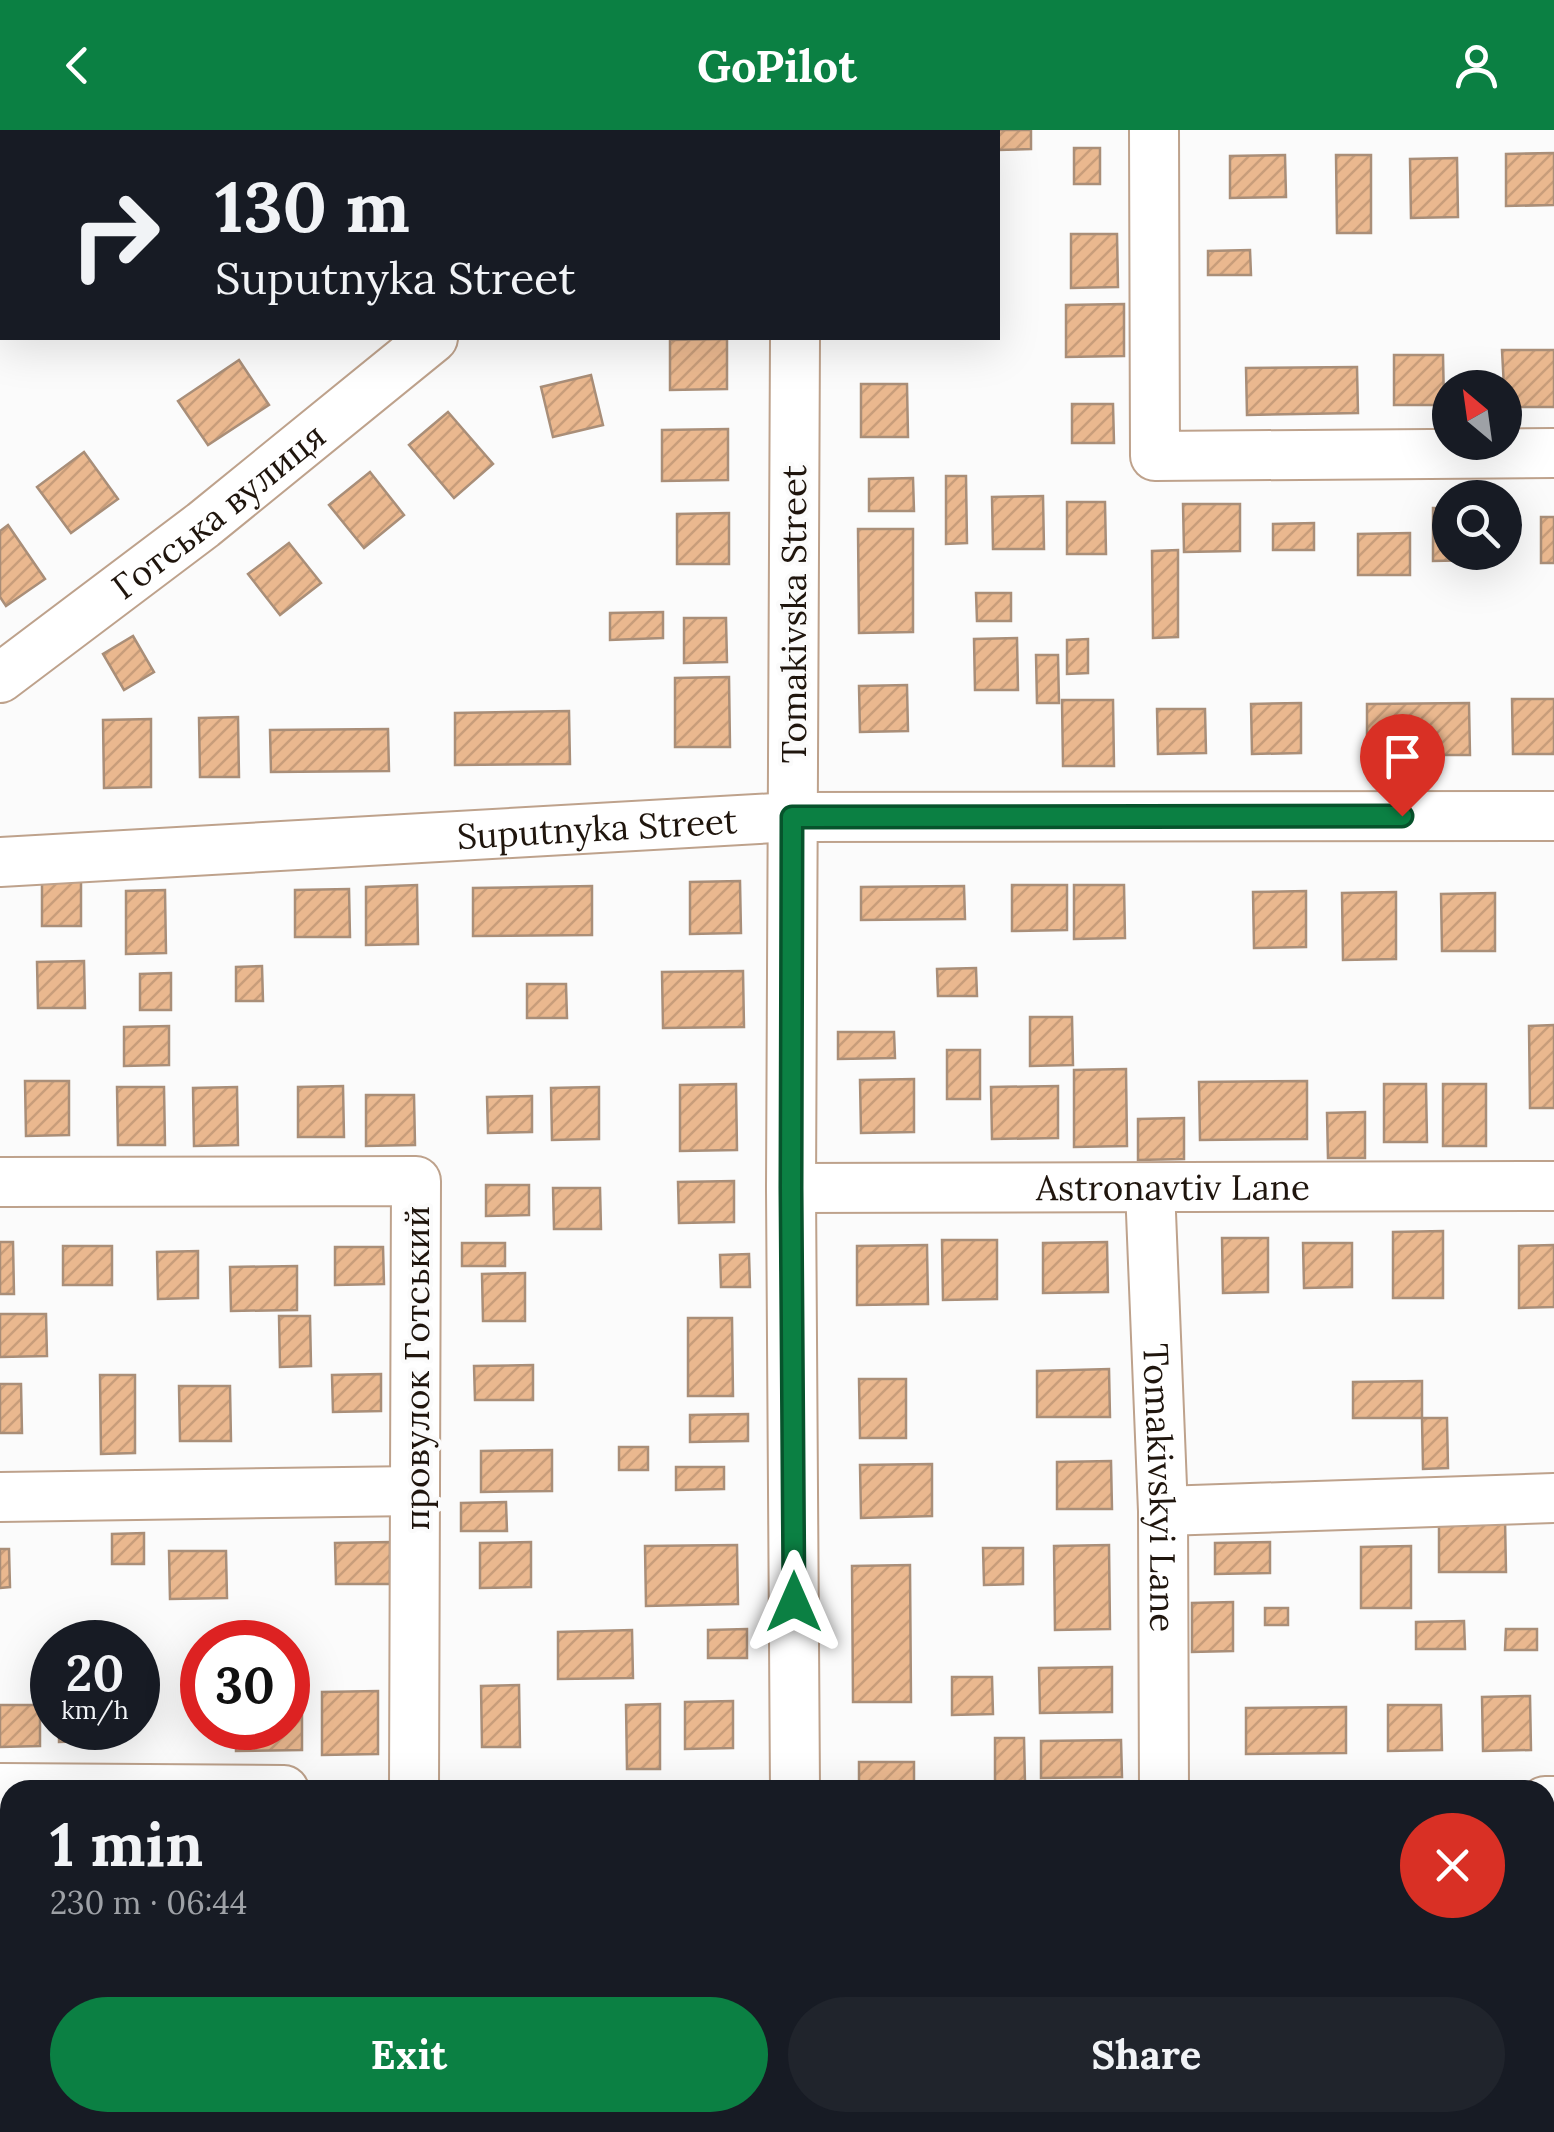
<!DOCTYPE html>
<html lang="en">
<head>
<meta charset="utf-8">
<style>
	:root { --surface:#171b24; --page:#20242c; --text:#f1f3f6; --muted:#9ea1a6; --accent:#0b8043 }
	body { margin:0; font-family:Lora,serif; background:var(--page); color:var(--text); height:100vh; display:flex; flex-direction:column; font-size:38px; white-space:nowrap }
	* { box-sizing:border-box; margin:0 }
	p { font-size:32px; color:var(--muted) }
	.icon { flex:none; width:55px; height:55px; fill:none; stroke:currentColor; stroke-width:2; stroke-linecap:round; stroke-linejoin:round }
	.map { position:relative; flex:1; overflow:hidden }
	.side { position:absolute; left:0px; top:1650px; width:1555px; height:352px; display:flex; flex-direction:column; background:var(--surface); border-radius:30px 30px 0 0; box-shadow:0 10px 40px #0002 }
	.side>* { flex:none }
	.banner { position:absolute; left:0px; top:0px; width:1000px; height:210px; box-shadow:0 10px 40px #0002; background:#171b24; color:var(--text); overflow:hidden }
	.needle { width:65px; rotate:331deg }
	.fabs { position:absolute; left:1432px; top:240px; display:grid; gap:20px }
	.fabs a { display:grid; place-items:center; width:90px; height:90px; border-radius:50%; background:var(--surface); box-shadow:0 10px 40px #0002; font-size:50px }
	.speed { position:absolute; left:30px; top:1490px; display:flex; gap:20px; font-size:50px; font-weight:700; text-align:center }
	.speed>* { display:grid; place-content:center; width:130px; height:130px; border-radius:50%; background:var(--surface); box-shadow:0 10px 40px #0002; line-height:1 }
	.speed small { font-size:25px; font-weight:400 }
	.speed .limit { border:15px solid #d22; background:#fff; color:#111 }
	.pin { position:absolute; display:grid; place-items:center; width:85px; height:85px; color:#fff; margin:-102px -42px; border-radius:50% 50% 50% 0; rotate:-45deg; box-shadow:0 0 10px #0007 }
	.pin .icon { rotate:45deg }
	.me { position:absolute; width:110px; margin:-55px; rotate:0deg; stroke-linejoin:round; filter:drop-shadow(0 0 8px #0008) }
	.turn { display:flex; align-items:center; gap:35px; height:210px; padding:0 50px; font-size:45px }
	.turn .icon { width:130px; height:130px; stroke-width:2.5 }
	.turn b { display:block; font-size:70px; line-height:85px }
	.round { display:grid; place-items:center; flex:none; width:105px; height:105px; border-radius:52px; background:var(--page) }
	.summary { display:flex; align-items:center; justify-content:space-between; height:170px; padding:0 50px }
	h1 { font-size:60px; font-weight:700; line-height:75px }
	.action { display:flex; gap:20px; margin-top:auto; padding:20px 50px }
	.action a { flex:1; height:115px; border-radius:60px; background:var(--accent); color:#fff; font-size:40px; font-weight:700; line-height:115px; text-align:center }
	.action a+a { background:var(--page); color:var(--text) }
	header { display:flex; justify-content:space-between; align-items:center; height:130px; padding:0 50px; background:var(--accent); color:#fff; font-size:45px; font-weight:700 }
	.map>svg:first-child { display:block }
</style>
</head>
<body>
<header><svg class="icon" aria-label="back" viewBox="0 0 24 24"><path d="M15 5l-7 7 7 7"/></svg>GoPilot<svg class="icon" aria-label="person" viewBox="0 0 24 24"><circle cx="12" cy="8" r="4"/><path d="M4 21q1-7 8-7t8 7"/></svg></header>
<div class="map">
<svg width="1554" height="2002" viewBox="0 0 1554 2002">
	<defs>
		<pattern id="building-hatch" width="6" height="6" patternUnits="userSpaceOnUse" patternTransform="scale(2.5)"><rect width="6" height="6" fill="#eab88f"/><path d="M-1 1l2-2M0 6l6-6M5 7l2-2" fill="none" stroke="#c89d7a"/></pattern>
	</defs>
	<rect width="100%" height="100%" fill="#fbfbfb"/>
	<g fill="url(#building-hatch)" stroke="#a98e78" stroke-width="2.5">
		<polygon points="998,0 1031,0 1031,19 998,20"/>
		<rect x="1074" y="18" width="26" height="36"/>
		<polygon points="1554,23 1554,75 1506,76 1506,24"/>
		<polygon points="1285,25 1286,67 1230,68 1230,26"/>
		<polygon points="1336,25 1371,25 1371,103 1337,103"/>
		<polygon points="1457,28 1458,87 1411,88 1410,29"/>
		<polygon points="1071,104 1117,104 1118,157 1071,158"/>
		<polygon points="1250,120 1251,145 1208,145 1208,121"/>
		<polygon points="1124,174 1124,226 1066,227 1066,175"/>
		<polygon points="727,209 727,259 670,260 670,210"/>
		<polygon points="1502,220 1554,220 1554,277 1505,277"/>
		<polygon points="1394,225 1443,225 1444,275 1394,275"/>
		<polygon points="239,230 269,275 208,315 178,271"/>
		<polygon points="1357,237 1358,283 1247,285 1246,238"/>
		<polygon points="591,245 603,295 553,307 541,257"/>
		<polygon points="861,254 907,254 908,307 861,307"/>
		<polygon points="1072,274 1113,274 1114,313 1072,313"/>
		<polygon points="448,282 493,334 454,368 409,315"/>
		<polygon points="728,299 728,350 662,351 662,300"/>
		<polygon points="84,322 118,369 71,403 37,357"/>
		<polygon points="370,342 404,385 364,418 329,375"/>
		<polygon points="946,346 966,346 967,413 946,414"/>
		<polygon points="913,348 914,381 869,381 869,349"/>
		<polygon points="1043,366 1044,419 993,419 992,367"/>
		<polygon points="1067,372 1105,372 1106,424 1067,424"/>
		<polygon points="1183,374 1240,374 1240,421 1184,422"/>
		<polygon points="1433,378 1450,378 1450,422 1480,422 1480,430 1433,431"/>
		<polygon points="729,383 729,434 677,434 677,384"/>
		<rect x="1541" y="387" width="13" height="46"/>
		<polygon points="1314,393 1314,420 1273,420 1273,394"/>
		<polygon points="8,395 45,449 6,476 0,467 0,401"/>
		<polygon points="858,399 913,399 913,502 859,503"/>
		<polygon points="1410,403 1410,445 1358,445 1358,404"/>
		<polygon points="289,413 321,453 280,485 248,444"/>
		<polygon points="1178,420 1178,507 1153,508 1152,421"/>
		<polygon points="976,463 1011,463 1011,491 977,491"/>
		<polygon points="663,482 663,508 610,510 610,483"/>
		<polygon points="684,488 726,488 727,532 684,533"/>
		<polygon points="133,506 154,542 124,560 103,524"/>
		<polygon points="1017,508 1018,560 975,560 974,509"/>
		<polygon points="1088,509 1088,543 1067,544 1067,510"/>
		<polygon points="1036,525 1058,525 1059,573 1037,573"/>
		<polygon points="729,547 730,617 675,617 675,548"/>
		<polygon points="907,555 908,601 860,602 859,556"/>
		<polygon points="1512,569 1554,569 1554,624 1513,624"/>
		<polygon points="1062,570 1113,570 1114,636 1063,636"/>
		<polygon points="1301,573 1301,623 1252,624 1251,574"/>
		<polygon points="1469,573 1470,625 1367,625 1367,574"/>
		<polygon points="1157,579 1205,579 1206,623 1158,624"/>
		<polygon points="569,581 570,634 455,635 455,583"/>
		<polygon points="238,587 239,647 200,647 199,588"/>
		<polygon points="151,589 151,657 104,658 103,590"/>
		<polygon points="388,599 389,641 271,642 270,600"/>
		<rect x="42" y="744" width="39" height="52"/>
		<polygon points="740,751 741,803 690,804 690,752"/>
		<polygon points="417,755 418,814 366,815 366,757"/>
		<polygon points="1012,755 1067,755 1067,800 1012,801"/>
		<polygon points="1074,755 1124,755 1125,808 1074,809"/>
		<polygon points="592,756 592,805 473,806 473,758"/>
		<polygon points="964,756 965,789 861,790 861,757"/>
		<polygon points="349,759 350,807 295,807 295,760"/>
		<polygon points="165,760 166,823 126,824 126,761"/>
		<polygon points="1306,761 1306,817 1254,818 1253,762"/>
		<polygon points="1396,762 1396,829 1343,830 1342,763"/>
		<polygon points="1495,763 1495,821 1442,821 1441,764"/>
		<polygon points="84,831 85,878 38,878 37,832"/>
		<polygon points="262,836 263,871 236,871 236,837"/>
		<polygon points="976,838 977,866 938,866 937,839"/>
		<polygon points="743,841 744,897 663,898 662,842"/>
		<polygon points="171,843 171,880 140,880 140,844"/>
		<polygon points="527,854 566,854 567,888 527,888"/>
		<polygon points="1030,887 1072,887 1073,935 1030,936"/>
		<polygon points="1554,895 1554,978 1530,978 1529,896"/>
		<polygon points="169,896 169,935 124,936 124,897"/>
		<polygon points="838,902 894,902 895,928 838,929"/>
		<rect x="947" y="920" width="33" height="49"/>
		<polygon points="1126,939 1127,1016 1074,1017 1074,940"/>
		<polygon points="914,949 914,1002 861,1003 860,950"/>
		<polygon points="25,951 69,951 69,1005 26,1006"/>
		<polygon points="1307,951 1307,1009 1200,1010 1199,952"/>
		<polygon points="736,954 737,1020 680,1021 680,955"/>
		<polygon points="1384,954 1426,954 1427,1012 1384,1012"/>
		<rect x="1443" y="954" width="43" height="62"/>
		<polygon points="343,956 344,1007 298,1007 298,957"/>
		<polygon points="1058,956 1058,1008 992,1009 991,957"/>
		<polygon points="117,957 164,957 165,1015 118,1015"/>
		<polygon points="237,957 238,1015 194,1016 193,958"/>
		<polygon points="599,957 599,1009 552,1010 551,958"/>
		<polygon points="366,965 414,965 415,1015 366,1016"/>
		<polygon points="532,966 532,1002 488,1003 487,967"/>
		<polygon points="1365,982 1365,1028 1328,1028 1327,983"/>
		<polygon points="1184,988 1184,1029 1138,1030 1138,989"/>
		<polygon points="734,1051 734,1092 679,1093 678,1052"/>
		<polygon points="486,1055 529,1055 529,1085 486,1086"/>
		<polygon points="553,1058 600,1058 601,1099 554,1099"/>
		<polygon points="1443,1101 1443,1168 1393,1168 1393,1102"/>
		<polygon points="1222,1108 1268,1108 1268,1162 1223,1163"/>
		<polygon points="942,1110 997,1110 997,1169 943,1170"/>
		<polygon points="0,1112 13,1112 14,1164 0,1164"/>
		<polygon points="1107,1112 1108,1162 1043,1163 1043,1113"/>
		<rect x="462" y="1113" width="43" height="23"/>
		<polygon points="1303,1113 1352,1113 1352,1157 1304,1158"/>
		<polygon points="927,1115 928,1174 857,1175 857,1116"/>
		<polygon points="1554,1115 1554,1177 1519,1178 1519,1116"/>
		<rect x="63" y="1116" width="49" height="39"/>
		<polygon points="335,1117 383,1117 384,1154 335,1155"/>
		<polygon points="198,1121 198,1168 158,1169 157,1122"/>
		<polygon points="749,1124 750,1157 721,1157 720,1125"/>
		<polygon points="297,1136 297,1180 231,1181 230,1137"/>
		<polygon points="525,1143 525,1191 483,1191 482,1144"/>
		<polygon points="0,1184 46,1184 47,1226 0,1227"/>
		<polygon points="279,1186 310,1186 311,1236 280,1237"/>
		<polygon points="688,1188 732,1188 733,1266 688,1266"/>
		<polygon points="533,1235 533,1270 475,1270 474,1236"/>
		<polygon points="1109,1239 1110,1287 1037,1287 1037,1241"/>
		<polygon points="381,1244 381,1281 333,1282 332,1245"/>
		<polygon points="100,1245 135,1245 135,1323 101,1324"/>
		<polygon points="859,1249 906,1249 906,1308 860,1308"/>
		<polygon points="1422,1251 1422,1288 1353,1288 1353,1252"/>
		<polygon points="0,1254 21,1254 22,1303 0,1303"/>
		<polygon points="179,1256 230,1256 231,1311 180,1311"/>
		<polygon points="748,1284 748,1311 690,1312 690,1285"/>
		<polygon points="1422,1288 1447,1288 1448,1338 1423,1339"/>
		<rect x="619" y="1317" width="29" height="23"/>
		<polygon points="552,1320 552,1361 481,1362 481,1321"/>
		<polygon points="1111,1331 1112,1379 1057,1379 1057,1332"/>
		<polygon points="932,1334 932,1386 861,1388 860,1335"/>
		<polygon points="676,1337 724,1337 724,1359 676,1360"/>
		<polygon points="506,1372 507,1401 461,1401 461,1373"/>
		<polygon points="1505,1389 1506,1442 1439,1442 1439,1390"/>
		<polygon points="144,1403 144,1434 112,1434 112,1404"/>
		<polygon points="390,1412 390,1454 336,1454 335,1413"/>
		<polygon points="531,1412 531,1457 480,1458 480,1413"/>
		<polygon points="1270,1412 1270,1443 1215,1444 1215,1413"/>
		<polygon points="737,1415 738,1474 646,1476 645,1416"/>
		<polygon points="1109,1415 1110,1499 1055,1500 1054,1416"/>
		<polygon points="1411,1416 1411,1478 1361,1478 1361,1417"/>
		<polygon points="983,1418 1023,1418 1023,1454 984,1455"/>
		<polygon points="0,1419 9,1419 10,1457 0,1458"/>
		<polygon points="169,1421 226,1421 227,1468 170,1469"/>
		<polygon points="910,1435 911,1572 853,1572 852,1436"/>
		<polygon points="1233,1472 1233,1521 1192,1522 1192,1473"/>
		<rect x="1265" y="1478" width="23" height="17"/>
		<polygon points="1464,1491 1465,1519 1416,1519 1416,1492"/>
		<polygon points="747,1499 747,1528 708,1528 708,1500"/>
		<polygon points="1506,1499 1537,1499 1537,1520 1505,1520"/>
		<polygon points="632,1500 633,1548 558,1549 558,1502"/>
		<polygon points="1112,1537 1112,1582 1040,1583 1039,1538"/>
		<polygon points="952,1547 992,1547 993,1584 952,1585"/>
		<polygon points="519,1555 520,1617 482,1617 481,1556"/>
		<polygon points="288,1556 302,1556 302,1620 236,1621 236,1598 288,1598"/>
		<polygon points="378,1561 378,1624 322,1625 322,1562"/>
		<polygon points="1530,1566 1531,1620 1483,1621 1482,1567"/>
		<polygon points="733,1571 733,1618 685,1619 685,1572"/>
		<polygon points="660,1574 660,1639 627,1639 626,1575"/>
		<polygon points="0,1575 40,1575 40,1616 0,1617"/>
		<polygon points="1388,1575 1441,1575 1442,1620 1388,1621"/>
		<polygon points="1346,1577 1346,1623 1246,1624 1246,1578"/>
		<polygon points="59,1598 96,1598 96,1611 59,1612"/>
		<polygon points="995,1608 1024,1608 1025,1653 995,1653"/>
		<polygon points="1121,1610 1122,1647 1041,1648 1041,1611"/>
		<rect x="859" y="1632" width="55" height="28"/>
		<polygon points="10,1709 10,1761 0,1762 0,1710"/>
		<rect x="1545" y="1718" width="9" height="63"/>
	</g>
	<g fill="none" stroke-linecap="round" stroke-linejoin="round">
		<defs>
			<g id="street">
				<polyline points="1154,0 1155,326 1554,323"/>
				<polyline points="686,2 689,0"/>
				<polyline points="796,2 796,0"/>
				<polyline points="795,208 791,1058 795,1660"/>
				<path id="s1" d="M0,548L203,395L433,208"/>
				<path id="s2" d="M0,732L792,687L1554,686"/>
				<polyline points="0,1052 416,1051 414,1660"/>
				<path id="s3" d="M791,1058L1554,1056"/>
				<path id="s4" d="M1150,1058L1163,1381L1164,1660"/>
				<polyline points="0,1367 415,1361"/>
				<polyline points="1163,1381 1554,1368"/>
				<polyline points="0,1658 284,1660"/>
				<polyline points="1545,1671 1554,1671"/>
				<polyline points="795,2002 795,1992"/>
			</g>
		</defs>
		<use href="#street" stroke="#bea28c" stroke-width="52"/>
		<use href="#street" stroke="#fff" stroke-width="48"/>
	</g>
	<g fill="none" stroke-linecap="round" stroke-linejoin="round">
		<defs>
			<polyline id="route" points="794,1472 791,1058 792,687 1402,686"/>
		</defs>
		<use href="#route" stroke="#07532c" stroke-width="25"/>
		<use href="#route" stroke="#0b8043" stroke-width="18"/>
	</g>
	<g text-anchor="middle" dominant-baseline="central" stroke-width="8" stroke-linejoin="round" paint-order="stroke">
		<g font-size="35" fill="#1f150d" stroke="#fbfbfb">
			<text stroke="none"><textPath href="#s1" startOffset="275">Готська вулиця</textPath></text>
			<text transform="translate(793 484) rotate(-90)">Tomakivska Street</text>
			<text stroke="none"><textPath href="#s2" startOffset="598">Suputnyka Street</textPath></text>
			<text stroke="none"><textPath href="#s3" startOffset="382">Astronavtiv Lane</textPath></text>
			<text transform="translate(416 1238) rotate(-90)">провулок Готський</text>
			<text stroke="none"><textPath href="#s4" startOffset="300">Tomakivskyi Lane</textPath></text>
		</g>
	</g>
</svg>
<div class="fabs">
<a><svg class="needle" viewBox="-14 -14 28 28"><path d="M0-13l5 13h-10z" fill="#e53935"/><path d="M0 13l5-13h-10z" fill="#9ea1a6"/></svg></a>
<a><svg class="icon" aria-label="search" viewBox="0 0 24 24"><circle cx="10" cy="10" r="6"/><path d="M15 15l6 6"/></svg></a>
</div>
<div class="speed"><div>20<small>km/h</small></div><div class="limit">30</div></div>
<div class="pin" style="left:1402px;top:686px;background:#d93025"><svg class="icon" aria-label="arrive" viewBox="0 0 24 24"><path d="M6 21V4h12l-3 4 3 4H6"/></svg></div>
<svg class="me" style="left:794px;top:1472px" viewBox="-20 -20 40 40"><path d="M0-17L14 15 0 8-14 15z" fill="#0b8043" stroke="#fff" stroke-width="4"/></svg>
<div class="banner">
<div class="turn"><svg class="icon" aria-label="right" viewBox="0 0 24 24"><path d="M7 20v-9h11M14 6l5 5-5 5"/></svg><div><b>130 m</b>Suputnyka Street</div></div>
</div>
<section class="side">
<div class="summary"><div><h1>1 min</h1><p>230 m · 06:44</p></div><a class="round" style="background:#d93025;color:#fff"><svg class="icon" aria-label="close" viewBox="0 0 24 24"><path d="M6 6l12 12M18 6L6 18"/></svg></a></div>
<div class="action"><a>Exit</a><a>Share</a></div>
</section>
</div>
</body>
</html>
